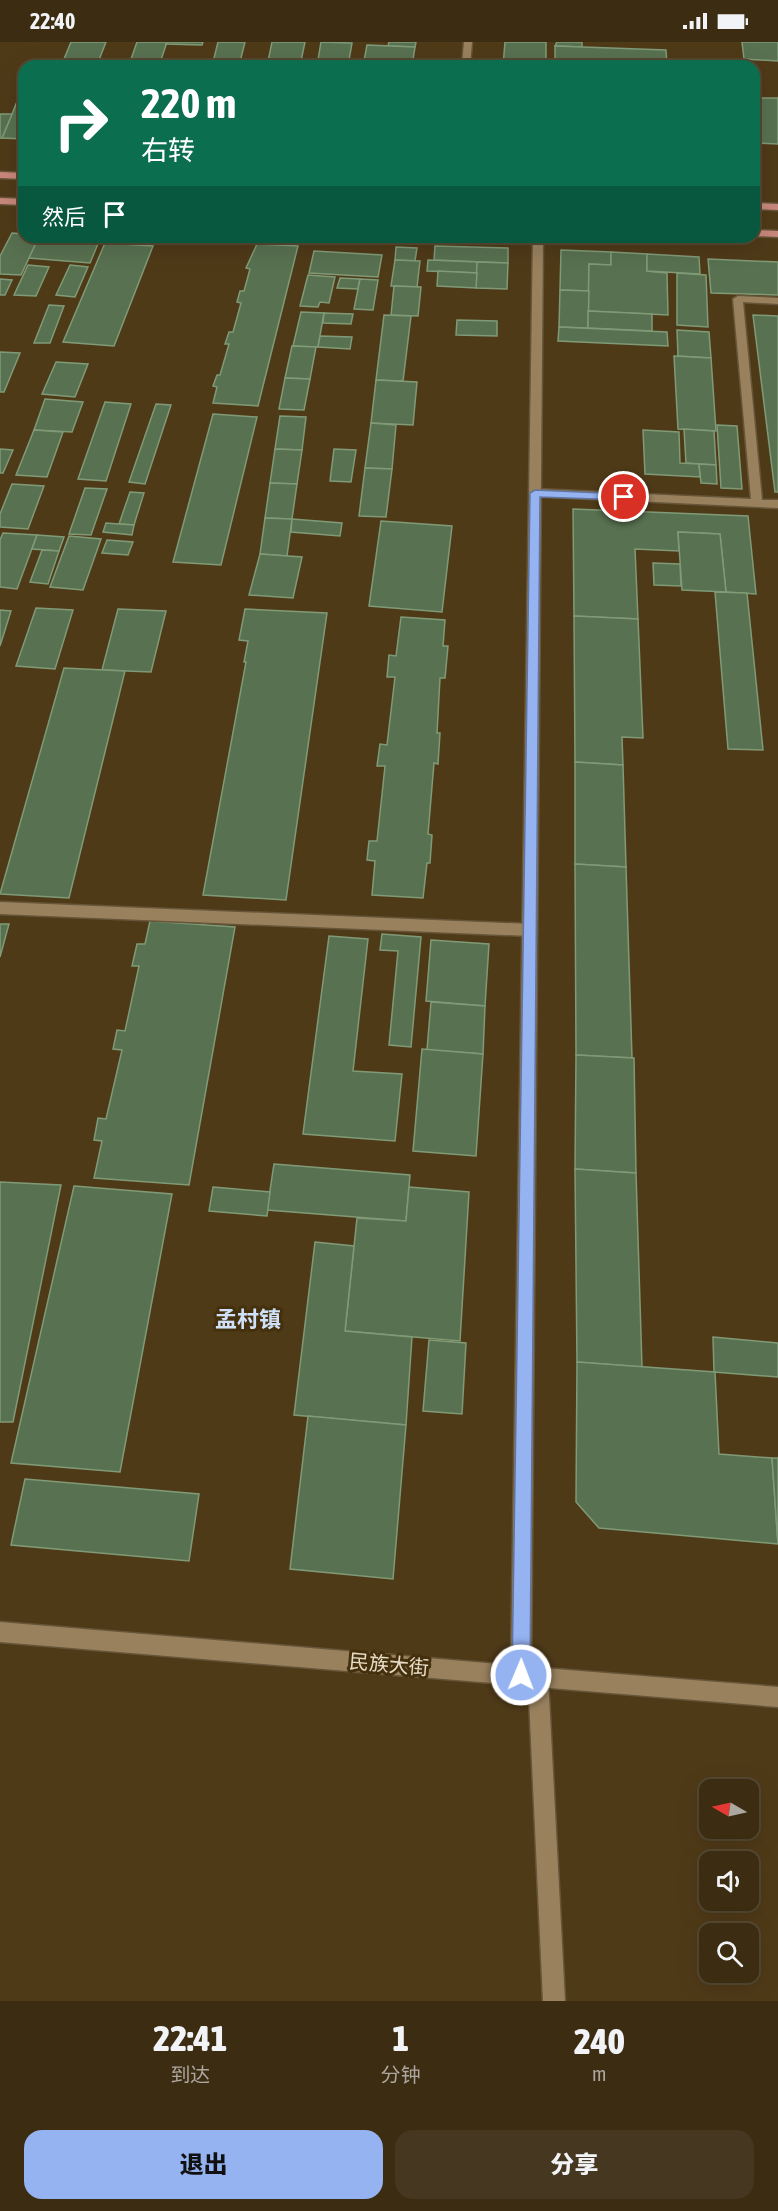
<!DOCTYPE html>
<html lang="zh">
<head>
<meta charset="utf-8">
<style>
	:root { --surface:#3b2c12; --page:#463820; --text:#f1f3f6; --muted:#aca79f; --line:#544832; --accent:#95b2f1 }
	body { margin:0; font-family:"Asap Condensed","Noto Sans SC",sans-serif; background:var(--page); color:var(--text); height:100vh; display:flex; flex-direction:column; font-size:22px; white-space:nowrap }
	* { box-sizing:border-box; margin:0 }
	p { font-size:20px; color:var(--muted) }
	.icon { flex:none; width:33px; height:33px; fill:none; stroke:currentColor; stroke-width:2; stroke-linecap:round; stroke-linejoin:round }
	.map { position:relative; height:1959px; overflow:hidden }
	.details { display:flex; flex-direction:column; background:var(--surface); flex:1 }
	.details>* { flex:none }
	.top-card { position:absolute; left:18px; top:18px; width:742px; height:183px; border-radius:18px; box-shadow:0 6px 24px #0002,0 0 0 2px var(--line); background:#0b6e4f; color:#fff; overflow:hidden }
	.needle { width:39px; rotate:279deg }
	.controls { position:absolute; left:699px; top:1737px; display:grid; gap:12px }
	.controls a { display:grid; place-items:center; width:60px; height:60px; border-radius:12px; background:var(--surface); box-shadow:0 6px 24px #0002,0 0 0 2px var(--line); font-size:30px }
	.pin { position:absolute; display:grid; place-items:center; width:51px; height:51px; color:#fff; margin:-26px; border:3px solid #fff; border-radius:50%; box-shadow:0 2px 6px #0007 }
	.me { position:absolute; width:66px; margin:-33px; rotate:1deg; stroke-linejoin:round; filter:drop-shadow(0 0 4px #0008) }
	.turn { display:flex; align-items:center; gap:21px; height:126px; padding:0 24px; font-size:27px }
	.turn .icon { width:78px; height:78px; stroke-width:2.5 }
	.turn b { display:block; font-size:42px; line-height:51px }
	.then { display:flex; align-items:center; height:57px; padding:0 24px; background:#0003; gap:12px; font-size:22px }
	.eta { display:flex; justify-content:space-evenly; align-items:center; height:102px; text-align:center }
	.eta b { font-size:36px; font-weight:800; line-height:42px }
	.button { display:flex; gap:12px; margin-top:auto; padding:12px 24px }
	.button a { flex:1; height:69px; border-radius:18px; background:var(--accent); color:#111; font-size:24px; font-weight:800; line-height:69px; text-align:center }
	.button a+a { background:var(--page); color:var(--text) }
	.status { display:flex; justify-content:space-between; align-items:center; height:42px; padding:0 30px; background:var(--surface); direction:ltr }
	.status svg { height:16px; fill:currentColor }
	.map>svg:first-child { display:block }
</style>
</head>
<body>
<div class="status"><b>22:40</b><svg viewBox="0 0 49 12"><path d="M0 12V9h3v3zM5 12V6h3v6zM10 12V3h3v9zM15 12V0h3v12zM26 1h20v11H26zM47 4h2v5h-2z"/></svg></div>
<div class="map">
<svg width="778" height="1959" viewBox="0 0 778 1959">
	<rect width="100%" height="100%" fill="#4f3a18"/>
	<g fill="#587150" stroke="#809a77" stroke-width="1.5">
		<polygon points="71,0 106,0 99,18 64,17"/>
		<polygon points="137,0 167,0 160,21 130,20"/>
		<polygon points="167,0 203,0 202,3 166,2"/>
		<polygon points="218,0 245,0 239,24 212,24"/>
		<polygon points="272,0 305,0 300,24 267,24"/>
		<polygon points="321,0 352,1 348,24 317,24"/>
		<polygon points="416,0 415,5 388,4 389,0"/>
		<polygon points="505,0 546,0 546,24 503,24"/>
		<polygon points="557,0 582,0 582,5 555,4"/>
		<polygon points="742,0 778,0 778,19 744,17"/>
		<polygon points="367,3 415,5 412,24 363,24"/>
		<polygon points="555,4 666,8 667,24 555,24"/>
		<polygon points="24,42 24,97 2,96 12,72"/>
		<polygon points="754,56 778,56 778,102 754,101"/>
		<polygon points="0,72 12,72 2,96 0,96"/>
		<polygon points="12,191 24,192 24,195 39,195 21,233 0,232 0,214"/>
		<polygon points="39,195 73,195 100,197 90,221 29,216"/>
		<polygon points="105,201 153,204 114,304 63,300"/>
		<polygon points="257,202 298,204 258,364 213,361 217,345 213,344 217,333 220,333 229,302 225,302 229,290 233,290 241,261 237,260 240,249 244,249 250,227 246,226"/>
		<polygon points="435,204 508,206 508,221 434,218"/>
		<polygon points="396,205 417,206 415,219 395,218"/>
		<polygon points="561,208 611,210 611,223 589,222 589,249 560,248"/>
		<polygon points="314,209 382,213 378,235 309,231"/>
		<polygon points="611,210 647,212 647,229 667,231 668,273 588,269 589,222 611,223"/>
		<polygon points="647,212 699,215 700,232 647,229"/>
		<polygon points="708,217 778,220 778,253 711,251"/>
		<polygon points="395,218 420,219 417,245 391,244"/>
		<polygon points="428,218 477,220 477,231 427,229"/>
		<polygon points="477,220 508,221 507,247 476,246"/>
		<polygon points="28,223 49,225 36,254 14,253"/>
		<polygon points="70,223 88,225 75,255 56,253"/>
		<polygon points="438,229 477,231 476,246 437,244"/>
		<polygon points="677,231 706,233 708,285 677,283"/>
		<polygon points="308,233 335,235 329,261 320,260 318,265 300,264"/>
		<polygon points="340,236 360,237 358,247 337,246"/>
		<polygon points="0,237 12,238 5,253 0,253"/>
		<polygon points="360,237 378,238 373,268 354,267"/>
		<polygon points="394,244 421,245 418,274 391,273"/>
		<polygon points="560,248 589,249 588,286 559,285"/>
		<polygon points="49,263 64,264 50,301 34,301"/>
		<polygon points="588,269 652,272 652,289 588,286"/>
		<polygon points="301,270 324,271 318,305 293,304"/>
		<polygon points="324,271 353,272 351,282 323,281"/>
		<polygon points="384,273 411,274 403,339 376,338"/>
		<polygon points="753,273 778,274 778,450 775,450"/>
		<polygon points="457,278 497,279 497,294 456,293"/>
		<polygon points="559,285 667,290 668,304 558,299"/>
		<polygon points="677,288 709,290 711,316 678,314"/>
		<polygon points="320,294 352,295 350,307 318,305"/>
		<polygon points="292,304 316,305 310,337 285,336"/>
		<polygon points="0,310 20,311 4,350 0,350"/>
		<polygon points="674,314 711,316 716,389 678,387"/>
		<polygon points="56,320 88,322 75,355 42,352"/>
		<polygon points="285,336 310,337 304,368 279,367"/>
		<polygon points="376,338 417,340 413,383 371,381"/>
		<polygon points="45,357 83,360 72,390 34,388"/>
		<polygon points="105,360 131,362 106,439 78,437"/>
		<polygon points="156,362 171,363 145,442 129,440"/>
		<polygon points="213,372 257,375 221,523 173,520"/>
		<polygon points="280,374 306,375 302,408 275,407"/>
		<polygon points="371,381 396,383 392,427 365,426"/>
		<polygon points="717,383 737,384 742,447 721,446"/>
		<polygon points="684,387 714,389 716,423 686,421"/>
		<polygon points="34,388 63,390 47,435 16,433"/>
		<polygon points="643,388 679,390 680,421 699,422 700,435 645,432"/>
		<polygon points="0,407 13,408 3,431 0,431"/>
		<polygon points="275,407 302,408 297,442 270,441"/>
		<polygon points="334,407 356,408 351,440 330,439"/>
		<polygon points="699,422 716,423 717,442 701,441"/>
		<polygon points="365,426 392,427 386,475 359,474"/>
		<polygon points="270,441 297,442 292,477 265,476"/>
		<polygon points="12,442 44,444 28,487 0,485 0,472"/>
		<polygon points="85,446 107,447 91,493 69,492"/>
		<polygon points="130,450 144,451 134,483 119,482"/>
		<polygon points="573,467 748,474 756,552 726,550 720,492 678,490 679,509 635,507 638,577 574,574"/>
		<polygon points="265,476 292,477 287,514 260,512"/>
		<polygon points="292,477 342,481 340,494 291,490"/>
		<polygon points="381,479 452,484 442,570 369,564"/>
		<polygon points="106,481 119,482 134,483 132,493 103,490"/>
		<polygon points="678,490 720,492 726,550 682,548"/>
		<polygon points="3,491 37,493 17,547 0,545 0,498"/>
		<polygon points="37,493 64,495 59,509 32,507"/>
		<polygon points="69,494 101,497 83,548 50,545"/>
		<polygon points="107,498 133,500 128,513 102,511"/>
		<polygon points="42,508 59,509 48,542 30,540"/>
		<polygon points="260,512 302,515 293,556 249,553"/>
		<polygon points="653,521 680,522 681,544 654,543"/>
		<polygon points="715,550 747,551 763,708 728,707"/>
		<polygon points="36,566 73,568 55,627 16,624"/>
		<polygon points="118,567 166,569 151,630 102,628"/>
		<polygon points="245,567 327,571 286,858 203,853 246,620 244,620 248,599 239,598"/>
		<polygon points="0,568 11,569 0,604"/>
		<polygon points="574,574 638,577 643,696 622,695 623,723 575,720"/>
		<polygon points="401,575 445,578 443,604 448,604 445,636 440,636 437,691 440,691 438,722 434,721 428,792 432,793 430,821 427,821 423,856 372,853 375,819 367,818 369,799 377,799 385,724 377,724 380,702 387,703 395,635 387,635 389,613 396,614"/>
		<polygon points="64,626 125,629 69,856 0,852"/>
		<polygon points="575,720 623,723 626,825 575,822"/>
		<polygon points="575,822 626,825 632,1016 576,1013"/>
		<polygon points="150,879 235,885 189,1143 94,1136 102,1099 94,1098 98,1076 106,1077 122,1008 113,1007 117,988 125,989 139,924 132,924 137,902 145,902"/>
		<polygon points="0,882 9,882 0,915"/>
		<polygon points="382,892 421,895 411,1005 389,1003 398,909 380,908"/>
		<polygon points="329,894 368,897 353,1029 402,1032 395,1099 303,1092"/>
		<polygon points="431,898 489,902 485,964 426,959"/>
		<polygon points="431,960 485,964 483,1012 427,1008"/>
		<polygon points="422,1007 483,1012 476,1114 413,1109"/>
		<polygon points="576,1013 634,1016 636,1131 575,1127"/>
		<polygon points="274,1122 410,1133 406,1179 267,1168"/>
		<polygon points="575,1127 636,1131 642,1325 577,1320"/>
		<polygon points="0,1140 61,1143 13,1380 0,1380"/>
		<polygon points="74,1144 172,1152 120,1430 11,1421"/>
		<polygon points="213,1145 270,1150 267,1174 209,1169"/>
		<polygon points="409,1145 469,1150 460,1299 345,1289 357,1176 406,1179"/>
		<polygon points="315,1200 354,1204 345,1289 412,1295 406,1383 294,1373"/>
		<polygon points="713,1295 778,1301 778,1335 714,1330"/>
		<polygon points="429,1298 466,1301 462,1372 423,1369"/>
		<polygon points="577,1320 715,1330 719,1412 772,1416 778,1502 599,1486 576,1460"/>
		<polygon points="308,1374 406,1383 393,1537 290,1527"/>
		<polygon points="772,1416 778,1416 778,1502"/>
		<polygon points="25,1437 199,1452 189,1519 11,1503"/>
	</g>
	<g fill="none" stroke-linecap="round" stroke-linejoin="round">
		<defs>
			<g id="lane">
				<polygon points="738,254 778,256 778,262 743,260 762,458 778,458 778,466 531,454 531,448 535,447 751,457 733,257"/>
				<polygon points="0,860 530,882 535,884 537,888 535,892 530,894 0,872"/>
			</g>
			<polygon id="street" points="538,1625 545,1628 548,1635 565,1959 543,1959 528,1635 531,1628"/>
			<g id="secondary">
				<polygon points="464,0 472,0 470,24 462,24"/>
				<polygon points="533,195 543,195 531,1625 778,1645 778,1665 0,1600 0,1580 511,1623"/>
			</g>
			<g id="primary">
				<polygon points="0,130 24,131 24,137 0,136"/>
				<polygon points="0,156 24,157 24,163 0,162"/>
				<polygon points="754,161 778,162 778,168 754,167"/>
				<polygon points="754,188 778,189 778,195 754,194"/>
			</g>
		</defs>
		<use href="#lane" stroke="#665538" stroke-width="3"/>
		<use href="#street" stroke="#665538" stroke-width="3"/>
		<use href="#secondary" stroke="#665538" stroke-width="3"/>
		<use href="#primary" stroke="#665538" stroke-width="3"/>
		<use href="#lane" fill="#99815e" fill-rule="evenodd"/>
		<use href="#street" fill="#99815e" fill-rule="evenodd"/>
		<use href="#secondary" fill="#99815e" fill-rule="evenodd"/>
		<use href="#primary" fill="#c8877b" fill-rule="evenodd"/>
	</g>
	<polygon fill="#95b2f1" stroke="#61749d" stroke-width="1.5" points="535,448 624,452 629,455 624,458 540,455 530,1633 528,1640 521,1642 515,1640 512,1633 530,451"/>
	<g text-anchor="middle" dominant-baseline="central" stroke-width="6" stroke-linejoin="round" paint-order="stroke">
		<g font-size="20" fill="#e8dbc8" stroke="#44300c">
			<text transform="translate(389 1622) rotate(5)">民族大街</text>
		</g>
		<g font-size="22" font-weight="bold" fill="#cfe0fa" stroke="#44300c">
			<text x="248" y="1277">孟村镇</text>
		</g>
	</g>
</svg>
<div class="controls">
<a><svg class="needle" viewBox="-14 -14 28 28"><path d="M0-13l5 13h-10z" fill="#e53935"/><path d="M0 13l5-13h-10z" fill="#aca79f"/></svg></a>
<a><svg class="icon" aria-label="sound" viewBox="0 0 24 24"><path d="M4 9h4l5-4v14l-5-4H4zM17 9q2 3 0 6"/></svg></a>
<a><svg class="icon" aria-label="search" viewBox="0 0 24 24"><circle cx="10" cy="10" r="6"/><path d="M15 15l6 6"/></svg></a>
</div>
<div class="pin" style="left:624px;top:455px;background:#d93025"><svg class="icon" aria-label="arrive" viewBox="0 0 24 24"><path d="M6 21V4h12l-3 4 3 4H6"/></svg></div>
<svg class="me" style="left:521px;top:1633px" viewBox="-20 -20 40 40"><circle r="17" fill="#95b2f1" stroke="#fff" stroke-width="3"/><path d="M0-11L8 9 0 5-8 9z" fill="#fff"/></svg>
<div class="top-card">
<div class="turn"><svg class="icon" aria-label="right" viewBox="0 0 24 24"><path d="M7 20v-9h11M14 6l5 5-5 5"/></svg><div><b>220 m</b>右转</div></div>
<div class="then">然后<svg class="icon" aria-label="arrive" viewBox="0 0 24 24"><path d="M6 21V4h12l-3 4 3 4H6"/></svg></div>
</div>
</div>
<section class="details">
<div class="eta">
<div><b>22:41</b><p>到达</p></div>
<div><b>1</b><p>分钟</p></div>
<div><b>240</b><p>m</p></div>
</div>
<div class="button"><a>退出</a><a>分享</a></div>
</section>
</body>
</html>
